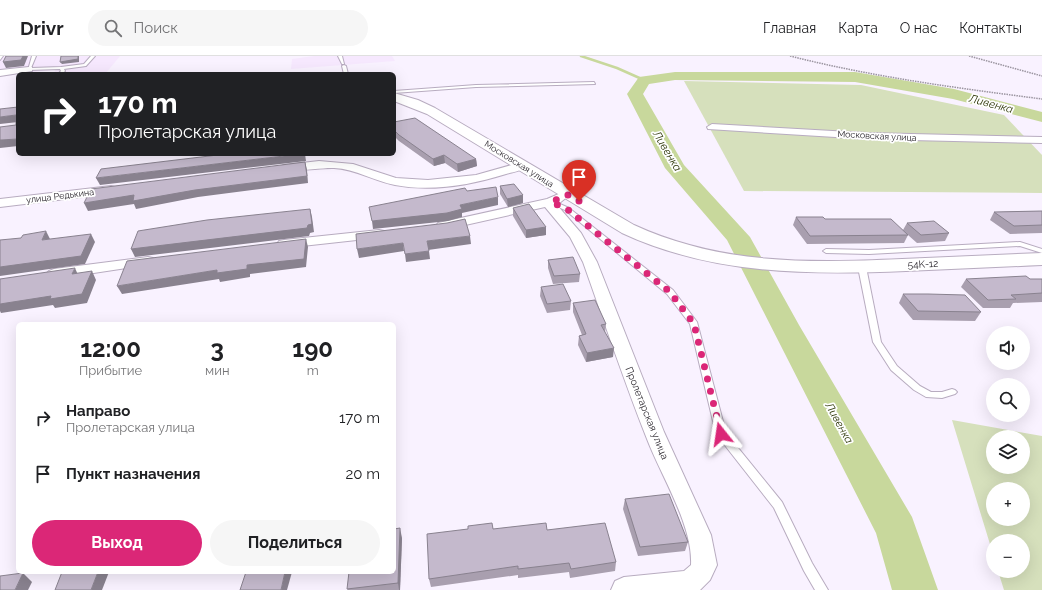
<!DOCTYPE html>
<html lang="ru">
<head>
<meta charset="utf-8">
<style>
	:root { --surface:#fff; --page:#f6f6f6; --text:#202124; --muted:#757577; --line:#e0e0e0; --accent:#db2777 }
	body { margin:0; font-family:Raleway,sans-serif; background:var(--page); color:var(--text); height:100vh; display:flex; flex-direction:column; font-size:15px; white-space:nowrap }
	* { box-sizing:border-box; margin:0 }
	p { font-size:13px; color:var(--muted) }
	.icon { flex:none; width:22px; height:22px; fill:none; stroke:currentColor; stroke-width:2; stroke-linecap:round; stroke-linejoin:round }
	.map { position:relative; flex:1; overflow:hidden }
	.drawer { position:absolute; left:16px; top:266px; width:380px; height:252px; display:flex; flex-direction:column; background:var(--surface); border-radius:6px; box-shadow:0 4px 16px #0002 }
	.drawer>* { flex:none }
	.top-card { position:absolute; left:16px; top:16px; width:380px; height:84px; border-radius:6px; box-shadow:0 4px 16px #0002; background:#202124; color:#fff; overflow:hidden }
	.buttons { position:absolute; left:986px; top:270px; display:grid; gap:8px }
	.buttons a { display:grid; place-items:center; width:44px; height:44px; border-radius:50%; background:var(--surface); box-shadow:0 4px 16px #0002; font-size:20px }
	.pin { position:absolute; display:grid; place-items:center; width:34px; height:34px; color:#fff; margin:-41px -17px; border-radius:50% 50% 50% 0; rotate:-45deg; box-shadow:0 0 4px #0007 }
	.pin .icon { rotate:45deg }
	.me { position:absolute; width:44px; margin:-22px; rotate:345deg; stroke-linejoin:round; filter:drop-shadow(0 0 3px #0008) }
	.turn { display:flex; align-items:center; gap:14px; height:84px; padding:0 16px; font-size:18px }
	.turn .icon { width:52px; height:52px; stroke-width:2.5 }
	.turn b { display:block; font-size:28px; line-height:34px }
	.eta { display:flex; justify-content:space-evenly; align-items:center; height:68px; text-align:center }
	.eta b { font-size:24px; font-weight:700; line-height:28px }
	.action { display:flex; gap:8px; margin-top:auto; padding:8px 16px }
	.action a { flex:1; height:46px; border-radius:24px; background:var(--accent); color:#fff; font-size:16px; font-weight:700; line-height:46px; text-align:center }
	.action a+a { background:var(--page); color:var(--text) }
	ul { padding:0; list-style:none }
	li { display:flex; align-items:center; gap:12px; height:56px; padding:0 16px }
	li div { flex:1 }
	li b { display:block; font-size:15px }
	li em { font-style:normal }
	header { display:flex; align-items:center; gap:24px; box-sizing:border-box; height:56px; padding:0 20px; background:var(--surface); border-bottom:1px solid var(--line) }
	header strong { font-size:19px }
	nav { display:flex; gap:22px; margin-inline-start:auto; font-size:14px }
	.search { width:280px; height:36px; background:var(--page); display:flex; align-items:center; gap:10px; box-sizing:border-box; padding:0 14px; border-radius:22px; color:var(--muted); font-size:15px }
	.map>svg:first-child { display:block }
</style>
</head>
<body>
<header>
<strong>Drivr</strong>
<div class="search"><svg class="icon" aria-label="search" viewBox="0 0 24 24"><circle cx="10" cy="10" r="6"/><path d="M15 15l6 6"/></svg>Поиск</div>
<nav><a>Главная</a><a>Карта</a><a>О нас</a><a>Контакты</a></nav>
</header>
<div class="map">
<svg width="1042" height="534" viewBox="0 0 1042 534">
	<rect width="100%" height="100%" fill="#f9f2ff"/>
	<g fill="#f6e8fe">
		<polygon points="0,0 120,0 105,18 54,18 55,14 0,19"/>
		<polygon points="314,0 392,0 395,5 291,13 292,3"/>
	</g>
	<g fill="#d6e0bc" fill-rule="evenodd">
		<polygon points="684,25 861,29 1004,59 1042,99 1042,137 744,135"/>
		<path d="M952,364L1042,380V534H1004L998,515H1023V485H993V498ZM993,381H1023V411H993ZM993,433H1023V463H993Z"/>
	</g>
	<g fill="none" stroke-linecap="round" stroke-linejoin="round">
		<polyline stroke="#c8d89c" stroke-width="2.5" points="581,0 617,12 644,24"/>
		<polygon fill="#c8d89c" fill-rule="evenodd" points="675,16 855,16 954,33 1042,56 1042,66 953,43 855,26 675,24 649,28 643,38 684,109 750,181 799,269 912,461 938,534 892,534 876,477 727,184 665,112 627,38 639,21"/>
		<defs>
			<g id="lane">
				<polygon points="0,0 3,0 0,4"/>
				<polygon points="32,0 36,0 31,12 61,11 84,8 91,0 95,0 86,10 64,13 65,15 62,18 58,18 61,15 60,13 28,14"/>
				<polygon points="338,0 342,0 344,8 342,8"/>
				<polygon points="344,9 346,10 348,18 344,18 342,10"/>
				<polygon points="594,26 595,28 476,31 394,37 394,35 476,29"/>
				<polygon points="551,144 569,152 673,234 697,266 726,377 782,446 812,507 828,534 815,534 804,515 774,452 716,378 690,268 667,238 565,154 549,147 549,145"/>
				<polygon points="1020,186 1042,193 1042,197 1020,190 869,198 826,197 823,195 826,193 869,194"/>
				<polygon points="859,209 862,209 866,211 881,286 897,310 920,330 931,336 942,336 952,333 955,334 957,336 955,338 942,342 926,341 914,334 891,314 873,286 858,211"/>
			</g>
			<g id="street">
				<polygon points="29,11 32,11 32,15 0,20 0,14"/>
				<polygon points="712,68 868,77 1042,81 1042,87 868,83 708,73 707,71"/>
				<path d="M319,105L353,108L396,122L428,124L476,119L522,106L528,109C524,115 512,116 506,118C471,129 431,136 395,129C374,125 356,113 334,112C324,111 282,118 278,112L284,109Z"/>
				<polygon points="111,130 115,131 117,134 115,137 0,151 0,143"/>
				<path d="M561,137L567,141L557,149L581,177L597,206L664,376L711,479L717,509L710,524L700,534H611L615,525L624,521L684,515L691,509C693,469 661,420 647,383C624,325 604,265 583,206L570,181L545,151L443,174L438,173L436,170L438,167L547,143Z"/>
				<polygon points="379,174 384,175 386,178 384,181 284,192 279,191 277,188 279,185 284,184"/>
				<polygon points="148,201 153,202 155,205 153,208 54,223 49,221 46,218 49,215 54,213"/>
			</g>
			<path id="secondary" d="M394,37L418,44L435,52L634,169C721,209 809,207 902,203C949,201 995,199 1042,197V209C997,211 951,213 906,215C809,219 712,219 622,177L427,58L394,45Z"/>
		</defs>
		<use href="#lane" stroke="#b8acc0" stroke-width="2"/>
		<use href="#street" stroke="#b8acc0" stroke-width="2"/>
		<use href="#secondary" stroke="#b8acc0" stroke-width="2"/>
		<g stroke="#9a949f" stroke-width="1.5" stroke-dasharray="1.5 1" stroke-linecap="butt">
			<path d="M790,0C873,21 957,32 1042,43"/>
			<polyline points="969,0 1042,20"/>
		</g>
		<use href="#lane" fill="#fff" fill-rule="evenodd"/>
		<use href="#street" fill="#fff" fill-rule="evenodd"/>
		<use href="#secondary" fill="#fff" fill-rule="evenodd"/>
	</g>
	<g fill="#a99faf">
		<polygon points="394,66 476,103 477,110 458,116 445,107 434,110 399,85 394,80"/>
		<polygon points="500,130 523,139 523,147 508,151 500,138"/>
		<polygon points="513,152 546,171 546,179 526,182 513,160"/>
		<polygon points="1042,155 1042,177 1010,178 990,164 994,156"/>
		<polygon points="796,161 825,163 903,174 907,167 949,177 945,185 917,187 908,179 904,187 807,188 793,169"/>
		<polygon points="548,204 580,218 579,226 553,228 548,212"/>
		<polygon points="966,223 1042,223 1042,246 1013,247 1010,252 983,252 961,231"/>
		<polygon points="541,231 571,245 570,254 547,257 540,240"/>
		<polygon points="903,238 981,256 975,265 913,264 899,247"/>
		<polygon points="573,247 606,268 605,277 613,301 586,306 578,289 579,280 582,279 573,256"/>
		<polygon points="625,443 688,486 685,495 638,500 623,453"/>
		<polygon points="493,473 547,474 616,506 615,515 570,522 569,516 518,522 518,519 431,531 429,523"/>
		<polygon points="402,482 400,534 348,534 347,533"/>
	</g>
	<g fill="#89828f">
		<polygon points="23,0 28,0 24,10 6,12 3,6"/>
		<polygon points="78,0 79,0 79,6 62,8 60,6"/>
		<polygon points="16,59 18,66 0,68 0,61"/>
		<polygon points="18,83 18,90 0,92 0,84"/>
		<polygon points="301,98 305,98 306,105 100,129 96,122"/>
		<polygon points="444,99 445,107 434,110 433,103"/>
		<polygon points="476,103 477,110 458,116 457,108"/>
		<polygon points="305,106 307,114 308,127 198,141 136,153 134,148 88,155 84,147"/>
		<polygon points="523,139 523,147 508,151 507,143"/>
		<polygon points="498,141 498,149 462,157 462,161 448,165 373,173 372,165 460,149"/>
		<polygon points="310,153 312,161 314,176 310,177 309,180 135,201 131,193"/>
		<polygon points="546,171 546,179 526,182 526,174"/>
		<polygon points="46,175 50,183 42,184"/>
		<polygon points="91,178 95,186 85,208 0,220 0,211"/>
		<polygon points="470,180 471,188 428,194 427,185"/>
		<polygon points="306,183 308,191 306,211 250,218 250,221 220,226 219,223 122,238 117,230 247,209"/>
		<polygon points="403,187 404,195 359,202 357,193"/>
		<polygon points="429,195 430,203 406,206 405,198"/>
		<polygon points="75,212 79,221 72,218"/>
		<polygon points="92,215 96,224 87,247 55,252 53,249 1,257 0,255 0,248"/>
		<polygon points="614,292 613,301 586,306 587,297"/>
		<polygon points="400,472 402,482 400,534 399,534 398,527"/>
		<polygon points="98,516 109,516 102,534 91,534"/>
		<polygon points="285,516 292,516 287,534 281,534"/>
		<polygon points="23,517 32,526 28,534 15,534"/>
	</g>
	<g fill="#c4b9cc" stroke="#89828f">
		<polygon points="6,0 23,0 21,4 3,6"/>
		<polygon points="61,0 78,0 78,3 60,6"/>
		<polygon points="18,51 18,83 0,84 0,71 16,69 16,59 0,61 0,53"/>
		<polygon points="415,62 476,103 457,108 444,99 433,103 399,79 394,74 394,66"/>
		<polygon points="226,98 301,98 96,122 101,113"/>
		<polygon points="305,106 307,120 195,134 133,145 134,139 84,147 91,133"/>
		<polygon points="514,128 523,139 507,143 500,130"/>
		<polygon points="496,131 498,141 460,149 462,153 447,157 372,165 369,151 465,132 467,135"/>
		<polygon points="529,148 546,171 526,174 513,152"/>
		<polygon points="310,153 312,168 308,169 307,172 131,193 138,175 207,164"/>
		<polygon points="1042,155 1042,169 1014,170 994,156"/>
		<polygon points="796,161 823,161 825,163 891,163 908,179 810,180"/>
		<polygon points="465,163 470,180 427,185 429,195 405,198 403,187 357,193 356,178 447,167"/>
		<polygon points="934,165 949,177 921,179 907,167"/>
		<polygon points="46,175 42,184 91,178 81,200 0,211 0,184 21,182 23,179"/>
		<polygon points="306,183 304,203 247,209 247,213 217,217 217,214 117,230 127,205"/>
		<polygon points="573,201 580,218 554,220 548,204"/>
		<polygon points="75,212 72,218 92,215 82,238 50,243 51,240 0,248 0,223"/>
		<polygon points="1026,220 1030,223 1042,223 1042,237 1011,239 1016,243 988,244 966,223"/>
		<polygon points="563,228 571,245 547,248 541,231"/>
		<polygon points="903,238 928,238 965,239 981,256 918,255"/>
		<polygon points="595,244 606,268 601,269 614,292 587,297 579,280 586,278 573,247"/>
		<polygon points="669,438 688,486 640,491 625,443"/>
		<polygon points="492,467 493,473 546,467 547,474 605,467 616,506 571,513 569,507 518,513 518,510 429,523 427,478 468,473 468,470"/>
		<polygon points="400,472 398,527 347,533 349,516 394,516 394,473"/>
		<polygon points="62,516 98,516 91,534 55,534"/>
		<polygon points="246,516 285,516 281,534 240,534"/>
		<polygon points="23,517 15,534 0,534 0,520"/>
	</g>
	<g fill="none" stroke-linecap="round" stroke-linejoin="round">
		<polyline stroke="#db2777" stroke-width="7" stroke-dasharray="0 12.6" points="579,145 568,139 551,146 567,153 670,236 694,268 721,378"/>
	</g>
	<g text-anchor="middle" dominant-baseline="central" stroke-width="3.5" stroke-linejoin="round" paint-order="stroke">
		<g font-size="9" fill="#262229" stroke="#fff">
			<text transform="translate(877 80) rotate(3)">Московская улица</text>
			<text transform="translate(519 108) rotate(32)">Московская улица</text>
			<text transform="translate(60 140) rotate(-7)">улица Редькина</text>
		</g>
		<g font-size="10" fill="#262229" stroke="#fff">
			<text transform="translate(923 208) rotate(-3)">54K-12</text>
			<text transform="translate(647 357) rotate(68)">Пролетарская улица</text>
		</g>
		<g font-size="11" font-style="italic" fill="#2c3507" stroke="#fff">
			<text transform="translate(991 48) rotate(15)">Ливенка</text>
			<text transform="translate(667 95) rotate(59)">Ливенка</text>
			<text transform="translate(839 367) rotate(61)">Ливенка</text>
		</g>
	</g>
</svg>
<div class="buttons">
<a><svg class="icon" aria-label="sound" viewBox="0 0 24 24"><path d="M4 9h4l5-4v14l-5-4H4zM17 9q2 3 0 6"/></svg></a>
<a><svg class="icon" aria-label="search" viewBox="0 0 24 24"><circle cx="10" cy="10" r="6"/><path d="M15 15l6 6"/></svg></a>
<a><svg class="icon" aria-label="layers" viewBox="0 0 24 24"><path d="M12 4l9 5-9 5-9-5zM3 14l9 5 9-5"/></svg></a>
<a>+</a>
<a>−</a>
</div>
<div class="pin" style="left:579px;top:145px;background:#d93025"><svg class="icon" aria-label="arrive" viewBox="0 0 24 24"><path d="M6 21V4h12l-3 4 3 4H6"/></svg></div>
<svg class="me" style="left:721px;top:378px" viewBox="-20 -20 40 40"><path d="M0-17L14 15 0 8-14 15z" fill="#db2777" stroke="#fff" stroke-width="4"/></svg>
<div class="top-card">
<div class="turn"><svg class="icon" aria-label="right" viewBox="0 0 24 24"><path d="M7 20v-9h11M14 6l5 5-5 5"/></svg><div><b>170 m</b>Пролетарская улица</div></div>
</div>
<section class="drawer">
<div class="eta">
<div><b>12:00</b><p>Прибытие</p></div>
<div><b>3</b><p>мин</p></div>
<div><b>190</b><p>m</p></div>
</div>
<ul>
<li><svg class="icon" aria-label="right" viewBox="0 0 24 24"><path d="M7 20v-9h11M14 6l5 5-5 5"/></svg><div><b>Направо</b><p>Пролетарская улица</p></div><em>170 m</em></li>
<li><svg class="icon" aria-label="arrive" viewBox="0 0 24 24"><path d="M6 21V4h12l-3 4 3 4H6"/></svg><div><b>Пункт назначения</b></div><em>20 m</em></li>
</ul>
<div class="action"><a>Выход</a><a>Поделиться</a></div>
</section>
</div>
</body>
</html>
